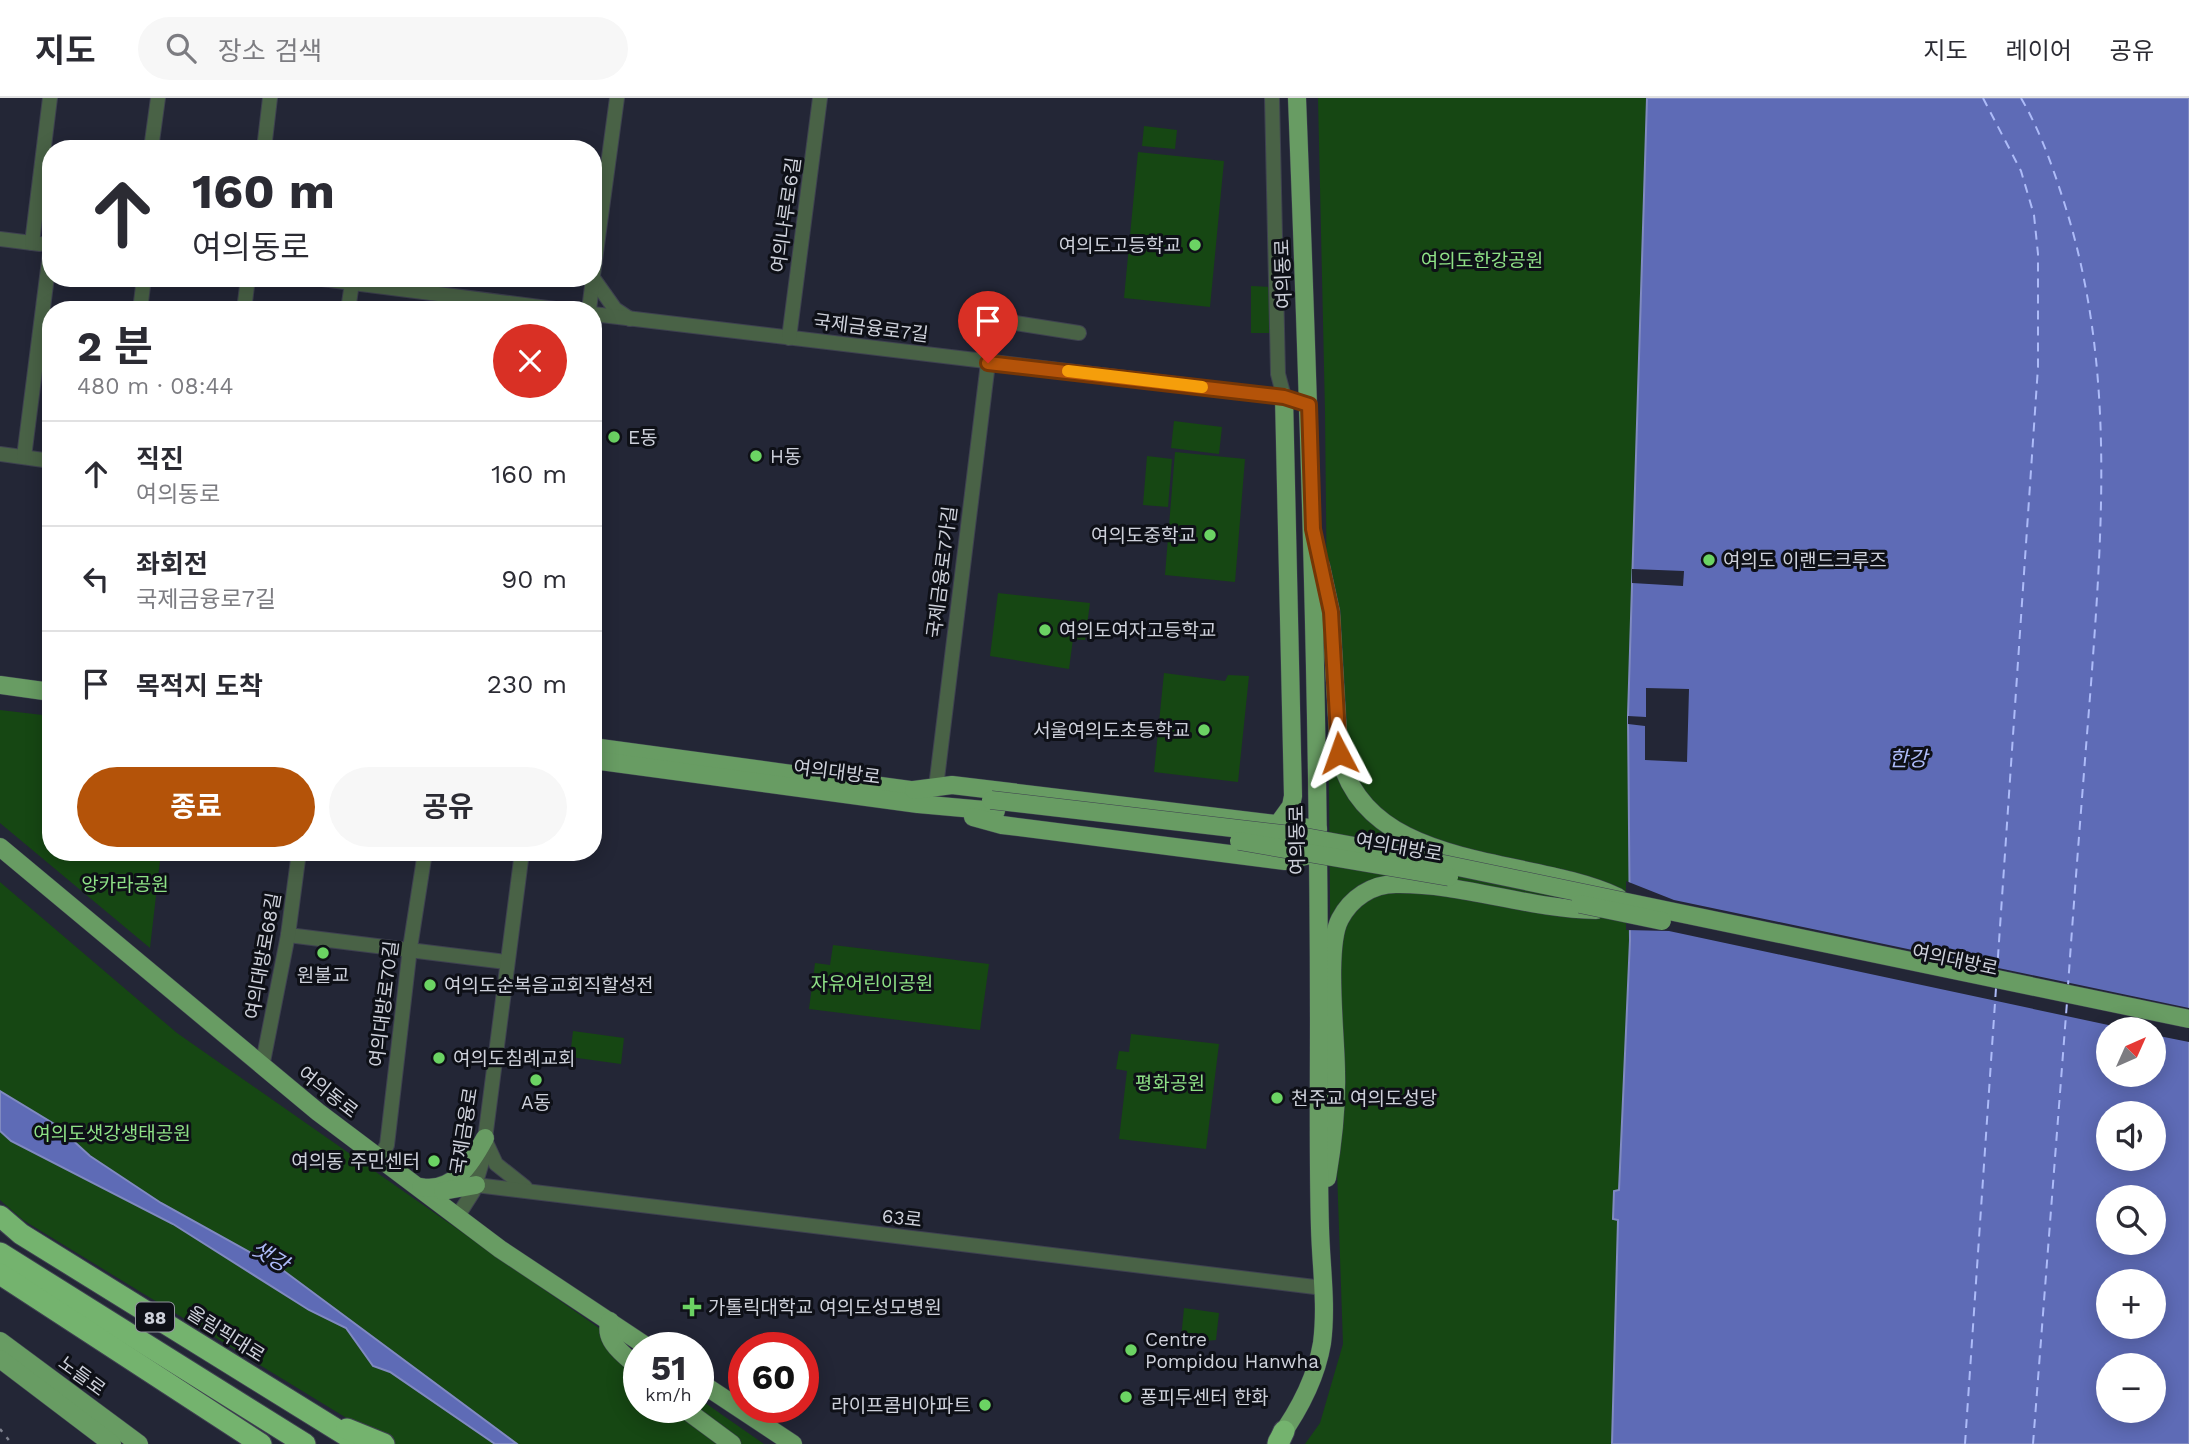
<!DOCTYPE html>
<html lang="ko">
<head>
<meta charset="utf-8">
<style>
	:root { --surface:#fff; --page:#f7f7f7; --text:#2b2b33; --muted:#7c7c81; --line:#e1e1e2; --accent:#b45309 }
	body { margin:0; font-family:"Work Sans","Noto Sans KR",sans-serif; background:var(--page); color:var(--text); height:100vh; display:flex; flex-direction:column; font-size:26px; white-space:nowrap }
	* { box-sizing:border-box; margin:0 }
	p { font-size:23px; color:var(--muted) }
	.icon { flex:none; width:38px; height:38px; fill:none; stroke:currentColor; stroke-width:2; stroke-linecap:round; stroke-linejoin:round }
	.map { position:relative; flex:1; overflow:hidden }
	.details { position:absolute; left:42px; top:203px; width:560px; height:560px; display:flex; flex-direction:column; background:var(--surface); border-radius:28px; box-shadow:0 4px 18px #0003 }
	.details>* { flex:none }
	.banner { position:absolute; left:42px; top:42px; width:560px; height:147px; border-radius:28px; box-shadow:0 4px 18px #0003; background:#fff; color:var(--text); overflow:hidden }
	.needle { width:46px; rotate:45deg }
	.tools { position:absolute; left:2096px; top:919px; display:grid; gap:14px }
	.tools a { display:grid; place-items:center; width:70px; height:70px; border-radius:50%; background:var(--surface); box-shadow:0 4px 18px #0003; font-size:35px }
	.speed { position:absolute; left:623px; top:1234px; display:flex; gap:14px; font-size:35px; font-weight:700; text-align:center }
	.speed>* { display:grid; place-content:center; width:91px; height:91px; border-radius:50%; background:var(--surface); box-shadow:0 4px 18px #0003; line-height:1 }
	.speed small { font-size:18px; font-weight:400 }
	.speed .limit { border:10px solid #d22; background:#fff; color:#111 }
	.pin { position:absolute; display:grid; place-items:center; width:60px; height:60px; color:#fff; margin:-72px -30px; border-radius:50% 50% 50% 0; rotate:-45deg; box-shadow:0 0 7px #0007 }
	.pin .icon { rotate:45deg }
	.me { position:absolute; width:77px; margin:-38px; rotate:356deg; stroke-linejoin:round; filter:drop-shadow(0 0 5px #0008) }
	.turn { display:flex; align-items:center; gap:24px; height:147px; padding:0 35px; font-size:32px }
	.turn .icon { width:91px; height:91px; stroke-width:2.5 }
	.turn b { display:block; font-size:49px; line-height:60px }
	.round { display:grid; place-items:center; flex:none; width:74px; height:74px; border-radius:37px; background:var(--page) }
	.headline { display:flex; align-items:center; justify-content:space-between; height:119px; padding:0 35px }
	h1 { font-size:42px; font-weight:700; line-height:52px }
	.button { display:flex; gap:14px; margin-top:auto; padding:14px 35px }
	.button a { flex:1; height:80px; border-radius:42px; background:var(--accent); color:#fff; font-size:28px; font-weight:700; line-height:80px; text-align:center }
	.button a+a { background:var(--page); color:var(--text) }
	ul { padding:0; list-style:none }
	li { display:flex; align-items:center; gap:21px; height:105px; padding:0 35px; border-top:2px solid var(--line) }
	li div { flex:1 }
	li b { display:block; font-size:26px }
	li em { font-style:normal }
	header { display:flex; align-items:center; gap:42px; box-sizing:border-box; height:98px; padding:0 35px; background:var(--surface); border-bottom:2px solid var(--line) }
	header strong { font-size:33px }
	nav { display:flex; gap:38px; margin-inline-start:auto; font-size:24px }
	.search { width:490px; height:63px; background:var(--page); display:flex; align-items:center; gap:18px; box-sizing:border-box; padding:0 24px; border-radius:38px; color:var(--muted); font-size:26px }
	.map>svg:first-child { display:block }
</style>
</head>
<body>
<header>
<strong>지도</strong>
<div class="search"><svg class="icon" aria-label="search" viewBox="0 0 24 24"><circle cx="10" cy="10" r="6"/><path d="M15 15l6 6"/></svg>장소 검색</div>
<nav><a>지도</a><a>레이어</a><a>공유</a></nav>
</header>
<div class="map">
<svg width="2189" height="1346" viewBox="0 0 2189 1346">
	<rect width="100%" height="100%" fill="#232636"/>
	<g fill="#164713">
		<polygon points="1318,0 1647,0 1628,618 1630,842 1619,1092 1614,1094 1613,1120 1618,1122 1612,1346 1305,1346 1320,1325 1343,1246 1331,899 1325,313"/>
		<polygon points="1144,28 1177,32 1175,51 1142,48"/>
		<polygon points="1138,54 1224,63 1210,209 1124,200"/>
		<polygon points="1251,188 1275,189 1275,235 1251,235"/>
		<polygon points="1174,323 1222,329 1219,356 1171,350"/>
		<polygon points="1175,354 1245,361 1235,484 1165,477"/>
		<polygon points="1147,358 1172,361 1168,409 1143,407"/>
		<polygon points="998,495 1090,505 1085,542 1073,541 1069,571 990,558"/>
		<polygon points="1164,575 1225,583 1228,577 1249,578 1238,684 1154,674"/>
		<polygon points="0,612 51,618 51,754 161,754 150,850 0,725"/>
		<polygon points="0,784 177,935 639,1258 639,1309 698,1309 698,1300 764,1346 389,1346 23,1122 0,1102"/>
		<polygon points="833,847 989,866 980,932 809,911 815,865 830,867"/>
		<polygon points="573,933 624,940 621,966 570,959"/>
		<polygon points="1131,936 1219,946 1206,1051 1119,1041 1127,973 1116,971 1119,953 1129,954"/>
		<polygon points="1184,1210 1219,1215 1216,1242 1195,1244 1181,1241"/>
	</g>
	<g fill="#5e6bb6" stroke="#808ac1" stroke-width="2" fill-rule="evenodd">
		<path d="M1647,0H2189V1346H1612L1618,1122L1613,1121L1614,1093L1619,1092L1630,842L1628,618ZM2109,931H2154V976H2109ZM2109,1015H2154V1060H2109ZM2109,1099H2154V1144H2109ZM2109,1183H2154V1228H2109ZM2109,1267H2154V1312H2109Z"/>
		<polygon points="0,993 56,1027 90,1058 161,1105 284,1173 517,1346 495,1346 390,1274 373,1268 346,1230 309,1212 173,1126 11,1043 0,1033"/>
	</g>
	<g fill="#232636">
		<polygon points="1632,471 1684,473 1683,488 1632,485"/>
		<polygon points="1646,590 1689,591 1687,664 1645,662 1645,628 1628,626 1628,618 1646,619"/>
		<polygon points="1626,783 1674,802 2189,910 2189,944 2154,937 2154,931 2127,931 1669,833 1626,832"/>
	</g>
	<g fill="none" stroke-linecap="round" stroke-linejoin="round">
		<g stroke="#adbbf8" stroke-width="2" stroke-dasharray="9 7" stroke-linecap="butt">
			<polyline points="1983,0 2021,73 2034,117 2038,156 2038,269 1997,873"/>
			<path d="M2021,0C2039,31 2051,64 2062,98C2115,258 2103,421 2091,586C2083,687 2075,787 2068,888"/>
			<polyline points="1965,1346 1996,890"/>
			<polyline points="2033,1346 2067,904"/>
		</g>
		<defs>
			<g id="minor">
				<polyline points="1272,0 1278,276 1284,299"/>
				<polyline points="151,51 158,0"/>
				<polyline points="264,51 270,0"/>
				<polyline points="0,141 40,146"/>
				<polyline points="32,145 50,0"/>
				<polyline points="593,177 617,0"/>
				<polyline points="314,180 563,212"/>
				<polyline points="593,180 615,211 630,221"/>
				<polyline points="140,212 144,180"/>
				<polyline points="244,212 248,180"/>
				<polyline points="348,212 352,185"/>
				<polyline points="589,212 593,180"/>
				<polyline points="593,216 1284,299 1309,307"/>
				<polyline points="1015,225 1079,235"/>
				<polyline points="789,240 820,0"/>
				<polyline points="0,356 51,363"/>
				<polyline points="24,359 51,147"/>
				<polyline points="936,689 988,265"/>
				<polyline points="288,837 506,864"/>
				<polyline points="262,969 288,837 299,754"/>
				<polyline points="485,1042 496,1066 525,1089"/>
				<polyline points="379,1060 387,1047 410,850 425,754"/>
				<polyline points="476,1087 1323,1190"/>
				<polyline points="457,1119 473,1094 482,1064 522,754"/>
			</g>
			<g id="major">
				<path d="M1321,468L1331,514L1339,655C1365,775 1530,757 1618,799"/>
				<polyline points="0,587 51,594"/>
				<polyline points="593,649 925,694"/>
				<polyline points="593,662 918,706 996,713"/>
				<polyline points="914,692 952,687 1318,731"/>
				<polyline points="973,719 1002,727 1285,763 1318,755"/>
				<polyline points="1278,726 1291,708 1293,698 1284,299"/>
				<polyline points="0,749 318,1014 500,1151 649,1250"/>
				<path d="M1327,1080C1333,1045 1337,1010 1336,974C1336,939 1325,849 1340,821C1351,800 1372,786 1396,786C1463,785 1528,811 1596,812"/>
				<path d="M421,1089C453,1095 471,1066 485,1040"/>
				<polyline points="443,1093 476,1087"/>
				<path d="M610,1223C602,1243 626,1258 639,1270"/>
				<polyline points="0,1243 139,1346"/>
				<polyline points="0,1261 112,1346"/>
				<polyline points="698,1283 793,1346"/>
				<polyline points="682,1309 732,1346"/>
				<path d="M1277,1343C1298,1314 1316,1281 1322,1245C1327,1206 1321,1169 1320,1130C1318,1062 1319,994 1319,925C1319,617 1309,308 1297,0"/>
			</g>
			<g id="highway">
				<polyline points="0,1118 21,1136 360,1346"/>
				<polyline points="0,1155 305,1346"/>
				<polyline points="0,1176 261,1346"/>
				<polyline points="347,1331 384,1346"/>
				<polyline points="1278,1346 1284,1333"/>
			</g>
		</defs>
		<use href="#minor" stroke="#3e4150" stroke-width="16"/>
		<use href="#major" stroke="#3e4150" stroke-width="19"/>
		<use href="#highway" stroke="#3e4150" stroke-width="23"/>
		<use href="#minor" stroke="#496246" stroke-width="14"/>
		<use href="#major" stroke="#689c63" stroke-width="18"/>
		<use href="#highway" stroke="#74b36e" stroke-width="21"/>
		<polyline stroke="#7f828f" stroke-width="2.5" stroke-dasharray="3.5 7" stroke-linecap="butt" points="0,1331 12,1346"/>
		<defs>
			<g id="major-bridge">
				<polyline points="991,702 1300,738 1376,752 2189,921"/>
				<polyline points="1239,743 1449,779"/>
				<polyline points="1580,806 1662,823"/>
			</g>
		</defs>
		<use href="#major-bridge" stroke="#3e4150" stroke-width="19" stroke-linecap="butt"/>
		<use href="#major-bridge" stroke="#689c63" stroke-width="18"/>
	</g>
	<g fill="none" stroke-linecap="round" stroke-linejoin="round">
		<defs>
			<polyline id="route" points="988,265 1284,299 1309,307 1313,431 1331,514 1339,655"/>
		</defs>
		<use href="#route" stroke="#753606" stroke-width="18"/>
		<use href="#route" stroke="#b45309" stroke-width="12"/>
		<polyline stroke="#f59e0b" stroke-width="12" points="1068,273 1202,289"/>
	</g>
	<g fill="#6bd363" stroke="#0e1017" stroke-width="2.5">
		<circle cx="1195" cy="147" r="7"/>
		<circle cx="614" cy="339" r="7"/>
		<circle cx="756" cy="358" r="7"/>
		<circle cx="1210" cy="437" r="7"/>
		<circle cx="1709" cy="462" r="7"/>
		<circle cx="1045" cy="532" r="7"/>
		<circle cx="1204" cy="632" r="7"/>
		<circle cx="323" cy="855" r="7"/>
		<circle cx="430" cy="887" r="7"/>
		<circle cx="439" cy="960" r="7"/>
		<circle cx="536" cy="982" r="7"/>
		<circle cx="1277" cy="1000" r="7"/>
		<circle cx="434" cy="1063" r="7"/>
		<path d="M688.5 1198.5h7v7h7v7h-7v7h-7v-7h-7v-7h7z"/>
		<circle cx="1131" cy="1252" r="7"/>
		<circle cx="1126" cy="1299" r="7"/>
		<circle cx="985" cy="1307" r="7"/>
	</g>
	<g text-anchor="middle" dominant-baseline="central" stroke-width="6" stroke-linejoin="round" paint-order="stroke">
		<rect fill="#0e1017" stroke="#9497a0" stroke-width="2" x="136" y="1204.5" width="38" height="29" rx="5"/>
		<g font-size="18" font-weight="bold" fill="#ced1db">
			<text x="155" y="1219">88</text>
		</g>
		<g font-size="19" fill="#ced1db" stroke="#0e1017">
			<text transform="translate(786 117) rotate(-82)">여의나루로6길</text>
			<text transform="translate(1283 176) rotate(-92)">여의동로</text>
			<text transform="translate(871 230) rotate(7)">국제금융로7길</text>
			<text transform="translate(942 474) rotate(-83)">국제금융로7가길</text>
			<text transform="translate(837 674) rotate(7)">여의대방로</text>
			<text transform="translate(1297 742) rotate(-91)">여의동로</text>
			<text transform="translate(1399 749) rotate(10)">여의대방로</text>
			<text transform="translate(263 858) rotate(-80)">여의대방로68길</text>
			<text transform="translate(1955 862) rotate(12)">여의대방로</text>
			<text transform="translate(384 906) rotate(-83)">여의대방로70길</text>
			<text transform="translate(328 994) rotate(38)">여의동로</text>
			<text transform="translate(464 1033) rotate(-81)">국제금융로</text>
			<text transform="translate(902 1120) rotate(7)">63로</text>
			<text transform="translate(226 1236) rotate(32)">올림픽대로</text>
			<text transform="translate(82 1278) rotate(36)">노들로</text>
		</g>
		<g font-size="19" fill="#ced1db" stroke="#0e1017" text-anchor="start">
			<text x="1181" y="147" text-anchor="end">여의도고등학교</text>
			<text x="628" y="339">E동</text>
			<text x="770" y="358">H동</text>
			<text x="1196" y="437" text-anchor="end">여의도중학교</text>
			<text x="1723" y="462">여의도 이랜드크루즈</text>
			<text x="1059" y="532">여의도여자고등학교</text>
			<text x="1190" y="632" text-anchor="end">서울여의도초등학교</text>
			<text x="323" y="877" text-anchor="middle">원불교</text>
			<text x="444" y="887">여의도순복음교회직할성전</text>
			<text x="453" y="960">여의도침례교회</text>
			<text x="1291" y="1000">천주교 여의도성당</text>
			<text x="536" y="1004" text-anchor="middle">A동</text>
			<text x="420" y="1063" text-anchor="end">여의동 주민센터</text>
			<text x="708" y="1209">가톨릭대학교 여의도성모병원</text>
			<text x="1145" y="1241">Centre<tspan x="1145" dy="22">Pompidou Hanwha</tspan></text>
			<text x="1140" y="1299">퐁피두센터 한화</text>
			<text x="971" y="1307" text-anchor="end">라이프콤비아파트</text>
		</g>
		<g font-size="19" fill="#8ee186" stroke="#0e1017">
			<text x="1482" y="162">여의도한강공원</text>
			<text x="125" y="786">앙카라공원</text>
			<text x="872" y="885">자유어린이공원</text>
			<text x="1170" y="985">평화공원</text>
			<text x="112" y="1035">여의도샛강생태공원</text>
		</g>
		<g font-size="21" font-style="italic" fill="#adbbf8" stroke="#0e1017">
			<text x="1908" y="660">한강</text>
			<text transform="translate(270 1158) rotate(31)">샛강</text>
		</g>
	</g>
</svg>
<div class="tools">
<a><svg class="needle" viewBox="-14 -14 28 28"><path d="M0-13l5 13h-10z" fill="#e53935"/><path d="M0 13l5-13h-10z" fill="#7c7c81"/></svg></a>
<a><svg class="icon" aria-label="sound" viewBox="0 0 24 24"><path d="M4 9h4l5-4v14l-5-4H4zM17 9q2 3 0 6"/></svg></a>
<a><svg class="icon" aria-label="search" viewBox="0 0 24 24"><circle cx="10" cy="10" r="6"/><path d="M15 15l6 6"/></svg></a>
<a>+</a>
<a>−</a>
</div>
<div class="speed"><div>51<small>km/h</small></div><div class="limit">60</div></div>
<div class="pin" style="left:988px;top:265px;background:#d93025"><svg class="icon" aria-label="arrive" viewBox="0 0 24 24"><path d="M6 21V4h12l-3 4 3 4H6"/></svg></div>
<svg class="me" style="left:1339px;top:655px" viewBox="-20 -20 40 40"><path d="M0-17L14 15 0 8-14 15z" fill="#b45309" stroke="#fff" stroke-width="4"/></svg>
<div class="banner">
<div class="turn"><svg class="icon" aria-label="ahead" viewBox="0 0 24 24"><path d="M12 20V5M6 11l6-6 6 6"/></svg><div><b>160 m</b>여의동로</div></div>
</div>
<section class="details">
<div class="headline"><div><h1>2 분</h1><p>480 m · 08:44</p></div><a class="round" style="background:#d93025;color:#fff"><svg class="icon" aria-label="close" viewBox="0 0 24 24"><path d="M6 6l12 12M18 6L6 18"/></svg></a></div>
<ul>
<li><svg class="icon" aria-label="ahead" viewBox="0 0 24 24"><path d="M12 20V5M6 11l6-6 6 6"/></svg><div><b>직진</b><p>여의동로</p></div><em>160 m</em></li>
<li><svg class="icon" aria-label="left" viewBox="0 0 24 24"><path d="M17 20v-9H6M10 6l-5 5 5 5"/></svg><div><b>좌회전</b><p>국제금융로7길</p></div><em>90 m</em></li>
<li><svg class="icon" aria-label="arrive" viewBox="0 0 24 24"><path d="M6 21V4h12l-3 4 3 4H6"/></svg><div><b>목적지 도착</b></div><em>230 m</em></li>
</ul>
<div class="button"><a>종료</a><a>공유</a></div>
</section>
</div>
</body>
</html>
